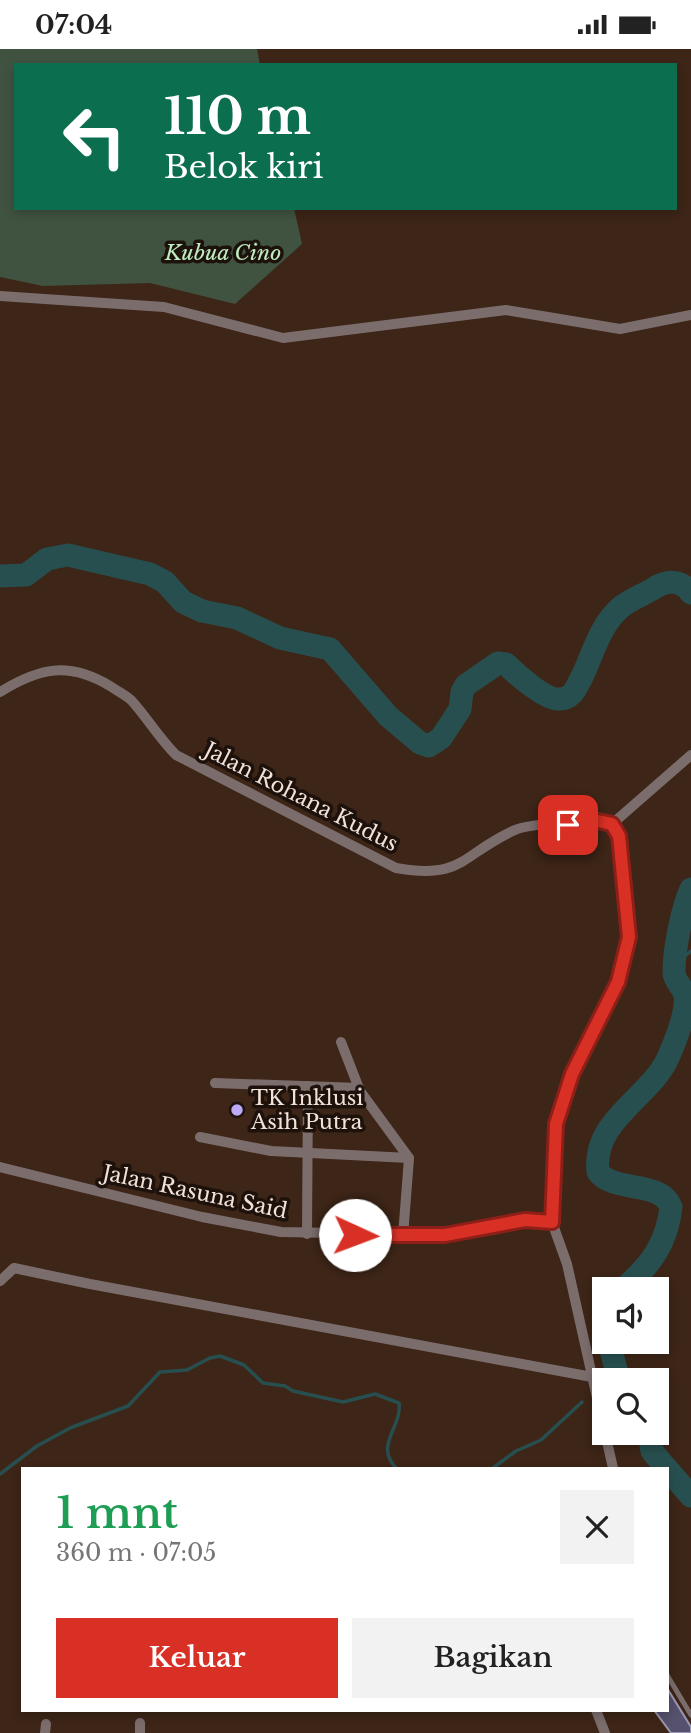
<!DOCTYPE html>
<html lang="id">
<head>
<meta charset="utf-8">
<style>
	:root { --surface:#fff; --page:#f2f2f2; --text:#222; --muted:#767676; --accent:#d93025 }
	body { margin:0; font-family:"Libre Baskerville",serif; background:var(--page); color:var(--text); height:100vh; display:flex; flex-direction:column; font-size:26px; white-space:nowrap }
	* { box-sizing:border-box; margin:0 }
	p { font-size:23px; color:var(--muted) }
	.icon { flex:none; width:38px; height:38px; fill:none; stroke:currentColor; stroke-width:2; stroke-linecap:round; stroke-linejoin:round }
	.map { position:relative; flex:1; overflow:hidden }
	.side { position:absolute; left:21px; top:1418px; width:648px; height:245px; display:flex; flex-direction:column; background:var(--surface); border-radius:0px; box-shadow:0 4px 10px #0003 }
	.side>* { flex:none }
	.hud { position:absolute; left:14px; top:14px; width:663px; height:147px; border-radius:0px; box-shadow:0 4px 10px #0003; background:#0b6e4f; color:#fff; overflow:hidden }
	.buttons { position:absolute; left:592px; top:1228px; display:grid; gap:14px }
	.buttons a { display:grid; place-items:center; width:77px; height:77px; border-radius:0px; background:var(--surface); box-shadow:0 4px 10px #0003; font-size:35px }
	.pin { position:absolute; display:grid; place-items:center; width:60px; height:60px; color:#fff; margin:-30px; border-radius:14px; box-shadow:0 4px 10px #0006 }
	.me { position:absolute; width:77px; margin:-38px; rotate:92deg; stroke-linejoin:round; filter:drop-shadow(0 0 5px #0008) }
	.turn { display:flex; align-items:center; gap:24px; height:147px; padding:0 35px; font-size:32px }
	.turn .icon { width:91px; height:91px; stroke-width:2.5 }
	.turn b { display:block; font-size:49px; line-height:60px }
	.round { display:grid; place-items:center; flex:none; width:74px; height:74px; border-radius:0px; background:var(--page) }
	.headline { display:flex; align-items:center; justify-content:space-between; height:119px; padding:0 35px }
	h1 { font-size:42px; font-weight:600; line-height:52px; color:#1e9e55 }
	.cta { display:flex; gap:14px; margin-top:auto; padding:14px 35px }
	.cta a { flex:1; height:80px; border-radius:0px; background:var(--accent); color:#fff; font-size:28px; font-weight:600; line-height:80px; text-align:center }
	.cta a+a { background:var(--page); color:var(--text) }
	.status { display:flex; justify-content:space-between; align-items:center; height:49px; padding:0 35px; background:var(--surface); direction:ltr }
	.status svg { height:19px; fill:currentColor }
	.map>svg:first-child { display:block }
</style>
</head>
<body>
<div class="status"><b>07:04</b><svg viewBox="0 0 49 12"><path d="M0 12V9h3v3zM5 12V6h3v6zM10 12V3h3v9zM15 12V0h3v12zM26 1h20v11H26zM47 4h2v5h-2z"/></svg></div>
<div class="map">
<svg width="691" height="1684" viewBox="0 0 691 1684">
	<rect width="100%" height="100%" fill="#3d2517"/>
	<polygon fill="#405341" points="0,0 257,0 260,16 16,16 16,159 294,159 302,195 235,255 150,234 43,237 0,228"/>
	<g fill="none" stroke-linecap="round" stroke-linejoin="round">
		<g stroke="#284f4f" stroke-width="3.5">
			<polyline points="675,915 691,902"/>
			<polyline points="493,1419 516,1402 541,1391 582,1353"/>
			<path d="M0,1425L37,1397L70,1379L128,1357L160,1323L187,1321L210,1309L220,1307L244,1316L263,1334L285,1337L293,1342L343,1353L375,1345L399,1354C402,1379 374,1396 396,1419"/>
		</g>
		<g stroke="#284f4f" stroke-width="23">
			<path d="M0,527L26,526L47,510L68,506L150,525L165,533L183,553L202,562L237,569L280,589L330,600L388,667L420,694L429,697L441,689L460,660L462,643L466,636L498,614L506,615C516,625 545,651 559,650C566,650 573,646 576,639C592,613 596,580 620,559C629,551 643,546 653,540C666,531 681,530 691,544"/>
			<path d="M622,1241C650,1217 667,1195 671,1158C661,1131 614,1144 598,1123C592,1071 649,1050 668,1009C675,993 687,964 685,947C684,938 674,933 674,923C674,901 682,859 691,840"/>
			<polyline points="609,1293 619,1332"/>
			<polyline points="649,1384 652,1402 666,1419"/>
			<polyline points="667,1420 691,1447"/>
		</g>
	</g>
	<polygon fill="#56516c" stroke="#9b96b4" stroke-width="2" points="667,1639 691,1678 691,1684 671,1684 654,1661 667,1661"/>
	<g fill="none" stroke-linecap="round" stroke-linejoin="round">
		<polyline stroke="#7c6d6d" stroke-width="5" points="667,1626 691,1666"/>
		<g stroke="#7c6d6d" stroke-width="10">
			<polyline points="0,247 164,258 283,289 506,261 620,280 691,266"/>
			<path d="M0,643C39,619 68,612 110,637C117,642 126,646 132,652C148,670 159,689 176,706L396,819C464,831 461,805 515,781C531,774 594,771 612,775"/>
			<polyline points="612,775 691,706"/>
			<polyline points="341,993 360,1042 409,1109 403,1187"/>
			<polyline points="215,1034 359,1039"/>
			<polyline points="200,1088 271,1102 409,1109"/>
			<polyline points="0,1118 202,1168 281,1183 445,1186 525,1171 552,1173"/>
			<polyline points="307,1185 308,1037"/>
			<polyline points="0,1232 14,1219 90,1235 592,1328"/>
			<polyline points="604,1380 567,1215 552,1173 551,1153 556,1075 571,1025 618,933 629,888 621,798 612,775"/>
			<polyline points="605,1384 613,1419"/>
			<polyline points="596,1661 605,1684"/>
			<polyline points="45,1684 46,1675"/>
			<polyline points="140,1684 140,1674"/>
		</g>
	</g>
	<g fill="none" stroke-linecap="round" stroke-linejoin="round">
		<defs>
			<polyline id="route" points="355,1186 445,1186 525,1171 552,1173 556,1075 572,1025 618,933 629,888 619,787 612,775 598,772 568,776"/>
		</defs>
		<use href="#route" stroke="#8d1f18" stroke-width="18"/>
		<use href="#route" stroke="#d93025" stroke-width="12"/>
	</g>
	<circle fill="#bcaaf6" stroke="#1c110b" stroke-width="2.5" cx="237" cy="1061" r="7"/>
	<g text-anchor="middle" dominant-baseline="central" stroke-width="7" stroke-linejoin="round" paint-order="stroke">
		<g font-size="21" font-style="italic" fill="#bfebc0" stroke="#1c110b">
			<text x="223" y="204">Kubua Cino</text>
		</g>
		<g font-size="21" fill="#f2e1d9" stroke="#1c110b">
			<text transform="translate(301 748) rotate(27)">Jalan Rohana Kudus</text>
			<text transform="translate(195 1143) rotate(12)">Jalan Rasuna Said</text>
		</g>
		<g font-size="21" fill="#f2e1d9" stroke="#1c110b" text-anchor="start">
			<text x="251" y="1049">TK Inklusi<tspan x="251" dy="24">Asih Putra</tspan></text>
		</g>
	</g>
</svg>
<div class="buttons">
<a><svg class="icon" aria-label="sound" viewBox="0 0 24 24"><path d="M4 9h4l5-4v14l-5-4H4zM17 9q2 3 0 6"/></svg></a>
<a><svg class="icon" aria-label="search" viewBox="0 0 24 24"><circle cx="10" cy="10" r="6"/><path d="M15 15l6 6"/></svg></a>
</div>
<div class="pin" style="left:568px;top:776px;background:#d93025"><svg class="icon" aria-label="arrive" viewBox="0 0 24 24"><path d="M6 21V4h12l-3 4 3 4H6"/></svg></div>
<svg class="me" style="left:355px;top:1186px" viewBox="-20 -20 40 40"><circle r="19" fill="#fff"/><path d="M0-13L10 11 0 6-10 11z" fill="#d93025"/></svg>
<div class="hud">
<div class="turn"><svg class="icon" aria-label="left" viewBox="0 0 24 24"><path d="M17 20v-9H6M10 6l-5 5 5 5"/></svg><div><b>110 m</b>Belok kiri</div></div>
</div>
<section class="side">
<div class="headline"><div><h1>1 mnt</h1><p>360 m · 07:05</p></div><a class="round"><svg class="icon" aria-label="close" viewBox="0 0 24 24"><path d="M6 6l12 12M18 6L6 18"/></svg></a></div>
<div class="cta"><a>Keluar</a><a>Bagikan</a></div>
</section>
</div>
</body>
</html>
